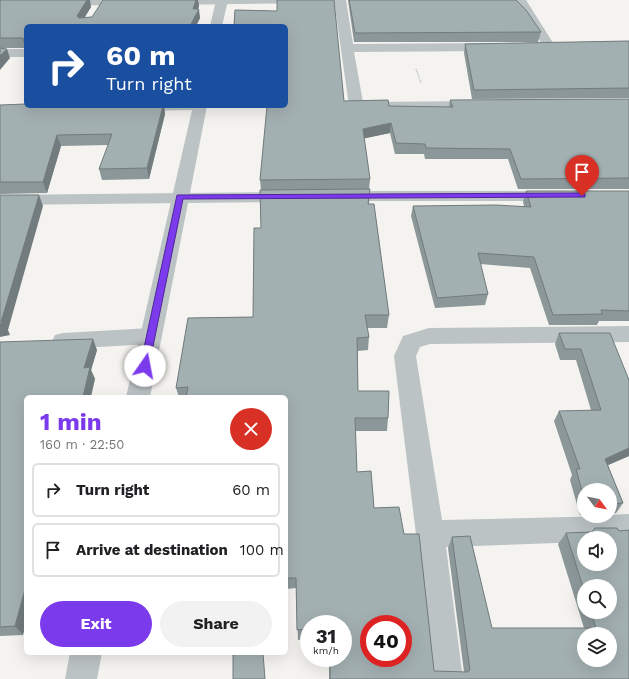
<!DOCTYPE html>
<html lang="en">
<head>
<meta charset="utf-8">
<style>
	:root { --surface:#fff; --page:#f2f2f2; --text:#202124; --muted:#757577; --line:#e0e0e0; --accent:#7c3aed }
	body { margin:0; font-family:"Work Sans",sans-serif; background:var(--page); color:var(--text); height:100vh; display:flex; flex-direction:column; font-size:15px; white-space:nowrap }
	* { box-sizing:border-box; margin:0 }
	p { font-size:13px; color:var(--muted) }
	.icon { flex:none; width:22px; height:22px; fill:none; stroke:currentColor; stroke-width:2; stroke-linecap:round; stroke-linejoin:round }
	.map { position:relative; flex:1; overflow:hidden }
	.side { position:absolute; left:24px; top:395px; width:264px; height:260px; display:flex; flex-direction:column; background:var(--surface); border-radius:6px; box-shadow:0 4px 16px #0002 }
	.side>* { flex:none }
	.guide { position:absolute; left:24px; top:24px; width:264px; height:84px; border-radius:6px; box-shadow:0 4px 16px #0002; background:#1a4fa0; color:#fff; overflow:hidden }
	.needle { width:26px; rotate:122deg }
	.controls { position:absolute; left:577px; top:483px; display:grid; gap:8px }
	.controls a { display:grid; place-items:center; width:40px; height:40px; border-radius:50%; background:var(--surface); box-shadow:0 4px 16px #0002; font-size:20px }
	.speed { position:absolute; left:300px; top:615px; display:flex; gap:8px; font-size:20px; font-weight:700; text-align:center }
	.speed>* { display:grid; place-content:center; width:52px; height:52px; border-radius:50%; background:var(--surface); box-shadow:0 4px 16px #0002; line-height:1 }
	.speed small { font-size:10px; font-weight:400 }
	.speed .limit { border:6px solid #d22; background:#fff; color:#111 }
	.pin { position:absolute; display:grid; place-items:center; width:34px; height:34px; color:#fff; margin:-41px -17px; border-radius:50% 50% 50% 0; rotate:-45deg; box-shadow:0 0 4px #0007 }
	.pin .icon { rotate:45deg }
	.me { position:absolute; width:44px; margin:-22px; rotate:12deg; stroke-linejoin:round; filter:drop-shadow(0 0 3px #0008) }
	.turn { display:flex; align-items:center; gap:14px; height:84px; padding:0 16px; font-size:18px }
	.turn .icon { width:52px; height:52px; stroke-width:2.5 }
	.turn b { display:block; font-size:28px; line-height:34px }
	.round { display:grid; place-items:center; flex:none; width:42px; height:42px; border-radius:21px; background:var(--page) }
	.head { display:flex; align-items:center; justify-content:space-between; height:68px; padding:0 16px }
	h1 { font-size:24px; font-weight:700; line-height:30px; color:var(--accent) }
	.button { display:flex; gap:8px; margin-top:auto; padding:8px 16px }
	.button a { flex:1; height:46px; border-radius:24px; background:var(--accent); color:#fff; font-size:16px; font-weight:700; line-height:46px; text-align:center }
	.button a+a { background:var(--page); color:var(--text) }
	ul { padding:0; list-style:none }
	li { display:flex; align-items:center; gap:12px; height:54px; margin:0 8px 6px; padding:0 8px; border:2px solid var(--line); border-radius:6px }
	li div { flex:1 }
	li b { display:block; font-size:15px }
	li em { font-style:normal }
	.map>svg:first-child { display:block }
</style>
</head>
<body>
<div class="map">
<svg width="629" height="679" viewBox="0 0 629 679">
	<rect width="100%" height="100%" fill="#f4f3ef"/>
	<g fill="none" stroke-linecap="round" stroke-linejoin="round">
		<g stroke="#b6bbbc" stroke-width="1.5" stroke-dasharray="1 1" stroke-linecap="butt">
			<polyline points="416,69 421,83"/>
			<polyline points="222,106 269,106"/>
		</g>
		<g fill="#bcc3c5" fill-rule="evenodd">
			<polygon points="0,0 135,0 137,2 131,5 0,6"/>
			<polygon points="165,0 324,0 318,3 169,5 165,4 163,2"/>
			<polygon points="334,0 346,0 353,44 494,43 500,47 494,51 354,52 363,102 480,101 485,102 487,105 485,108 351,109 349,106"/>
			<polygon points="514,0 526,0 555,46 553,49 545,49"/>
			<rect x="0" y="49" width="26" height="8"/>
			<polygon points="126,106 207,106 205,109 200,110 133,111 128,110"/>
			<polygon points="340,191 554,191 560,192 563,196 560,200 554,201 340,201 334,200 331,196 334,192"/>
			<polygon points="290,192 296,193 299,197 296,201 290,202 0,205 0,195"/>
			<polygon points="629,326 629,342 430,344 420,347 416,356 442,520 610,516 610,515 629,514 629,540 610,541 610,538 584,538 584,542 446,547 463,679 431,679 416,534 394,356 403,336 429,328"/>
			<polygon points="151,328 159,330 162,336 159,342 151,344 63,349 55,347 52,341 55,335 63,333"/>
		</g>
		<g fill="#bcc3c5" fill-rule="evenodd">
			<polygon points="216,0 228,0 222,26 210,26"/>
			<polygon points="193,106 207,106 150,397 126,397"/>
			<polygon points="70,653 102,653 97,679 65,679"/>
		</g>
	</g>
	<g fill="#8c9799" fill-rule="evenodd">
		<polygon points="0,0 91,7 84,18 92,17 198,0 199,6 198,9 200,18 196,26 26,26 26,48 0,48"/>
		<path d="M277,0H334L344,101L388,100L389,106L449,107L450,100L629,99V189H518L508,159H425L424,154H395L390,133L364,138L370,179L369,190L370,189L369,204H374L389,315L387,328H367L369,337L368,350L358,351V391H389L388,418L387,431H355L357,472L371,471L374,508L399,507L404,534H419L434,671L464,672L448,548L452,537L470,536L492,628H584L558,544L566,533L592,532L595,528H617L619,531L629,530V679H329V658H343V624H309V639L298,640L296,588L286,589V397H179L176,388L188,318L253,317L254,228H261L260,190H261L260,180L267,106H286V26H234L235,10L277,11ZM584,538H610V564H584ZM584,586H610V612H584ZM369,624H403V658H369ZM584,634H610V660H584Z"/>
		<polygon points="348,0 516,0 541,32 538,42 354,42"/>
		<polygon points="629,41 629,98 472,99 464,53 465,44"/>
		<polygon points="0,105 26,106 164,106 165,114 149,179 102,180 99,169 108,145 61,146 47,193 0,194"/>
		<polygon points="526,191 629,191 629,321 599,321 597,325 549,325 530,268 480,264 488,294 485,305 435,308 411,216 413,206 524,206 523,202"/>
		<polygon points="559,333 629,380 629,456 608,465 623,503 616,513 610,514 610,490 584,490 584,515 580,515 570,480 572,475 554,421 559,411 591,410 576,360 560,360 555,344"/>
		<polygon points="0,342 97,350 91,370 95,379 26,397 23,635 0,636"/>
	</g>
	<g fill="#727b7d">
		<polygon points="87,0 90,0 91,7 80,25 77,16"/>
		<polygon points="196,0 198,0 199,6 196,14 199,9 200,18 196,26 190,26 193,9"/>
		<polygon points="7,49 10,58 0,70 0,56"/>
		<polygon points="162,106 164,106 165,114 149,179 147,168"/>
		<polygon points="391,123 390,133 362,139 363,129"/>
		<polygon points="57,135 61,146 47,193 43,182"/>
		<polygon points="39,195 43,206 8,330 10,335 0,337 0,324"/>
		<polygon points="93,339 97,350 91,370 95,379 91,397 83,397 84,368"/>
		<polygon points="629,448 629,456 599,469 605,459"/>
		<polygon points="26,586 26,624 23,635 15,626"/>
	</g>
	<g fill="#a3b0b2" stroke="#727b7d" fill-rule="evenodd">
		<polygon points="0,0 87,0 77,16 79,18 92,17 103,0 196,0 193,9 199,9 190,26 26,26 26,42 24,42 23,38 0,38"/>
		<polygon points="277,0 334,0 344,101 388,100 389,106 453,107 450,100 629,99 629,178 521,179 510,149 426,148 425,144 396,143 391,123 363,129 370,179 260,180 267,106 286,106 286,26 234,26 235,10 277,11"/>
		<polygon points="349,0 516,0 526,10 541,32 355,33"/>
		<polygon points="629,41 629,88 474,90 465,44"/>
		<polygon points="0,48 7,49 0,56"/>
		<polygon points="26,104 26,106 163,106 147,168 99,169 112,134 57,135 43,182 0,182 0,105"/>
		<path d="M370,189L368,204H374L389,315H365L369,337L357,338L358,391H389L388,418H355L357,472L371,471L374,508L399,507L404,534H419L434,671L468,672L470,670L452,537L470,536L492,628H596L591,612H610V586H584V590L566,533L592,532L595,528H617L619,531L629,530V679H330V658H343V624H309V629L297,630L296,578H286V397H186L188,387L176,388L188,318L253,317L254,228H261L260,190ZM584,538H610V564H584ZM369,624H403V658H369ZM584,634H610V660H584Z"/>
		<polygon points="526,191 629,191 629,311 601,310 602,314 553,315 534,257 478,253 488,294 437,298 413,206 496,205 531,207"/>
		<polygon points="0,195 39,195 1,322 4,323 0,324"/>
		<polygon points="559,333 610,333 629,380 629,448 605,459 623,503 610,504 610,490 584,490 584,498 576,469 580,469 559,411 601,410 581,349 565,349"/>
		<polygon points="93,339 84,368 90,367 83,397 26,397 26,586 15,626 0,627 0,342"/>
		<polygon points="249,653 263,653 265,679 233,679 233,655"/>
	</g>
	<polygon fill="#7c3aed" stroke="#51269a" points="582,193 585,194 585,197 183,199 149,366 145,370 140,366 177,195"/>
</svg>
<div class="controls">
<a><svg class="needle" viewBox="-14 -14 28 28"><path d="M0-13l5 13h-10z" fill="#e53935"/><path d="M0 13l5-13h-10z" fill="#757577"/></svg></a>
<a><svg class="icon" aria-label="sound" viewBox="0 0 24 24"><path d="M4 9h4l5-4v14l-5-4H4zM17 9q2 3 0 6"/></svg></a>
<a><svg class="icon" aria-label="search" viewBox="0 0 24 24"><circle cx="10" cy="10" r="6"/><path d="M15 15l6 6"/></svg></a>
<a><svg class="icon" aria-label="layers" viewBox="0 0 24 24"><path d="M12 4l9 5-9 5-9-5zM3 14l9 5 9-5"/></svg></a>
</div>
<div class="speed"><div>31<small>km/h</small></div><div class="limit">40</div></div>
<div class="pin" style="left:582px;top:196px;background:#d93025"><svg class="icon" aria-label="arrive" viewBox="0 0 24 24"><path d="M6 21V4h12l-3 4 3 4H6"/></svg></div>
<svg class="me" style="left:145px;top:366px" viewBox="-20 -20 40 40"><circle r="19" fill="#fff"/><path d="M0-13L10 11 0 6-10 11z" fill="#7c3aed"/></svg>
<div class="guide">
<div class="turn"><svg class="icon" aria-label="right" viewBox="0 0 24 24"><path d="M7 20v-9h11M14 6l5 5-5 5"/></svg><div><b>60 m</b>Turn right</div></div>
</div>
<section class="side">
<div class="head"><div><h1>1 min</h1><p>160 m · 22:50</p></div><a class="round" style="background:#d93025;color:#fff"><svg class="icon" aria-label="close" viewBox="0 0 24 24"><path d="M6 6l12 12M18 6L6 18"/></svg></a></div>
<ul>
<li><svg class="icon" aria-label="right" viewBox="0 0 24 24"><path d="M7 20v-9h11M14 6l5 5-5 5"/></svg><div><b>Turn right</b></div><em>60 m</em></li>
<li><svg class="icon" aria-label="arrive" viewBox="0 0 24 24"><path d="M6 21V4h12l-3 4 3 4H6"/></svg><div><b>Arrive at destination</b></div><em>100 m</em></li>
</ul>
<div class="button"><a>Exit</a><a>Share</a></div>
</section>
</div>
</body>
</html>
